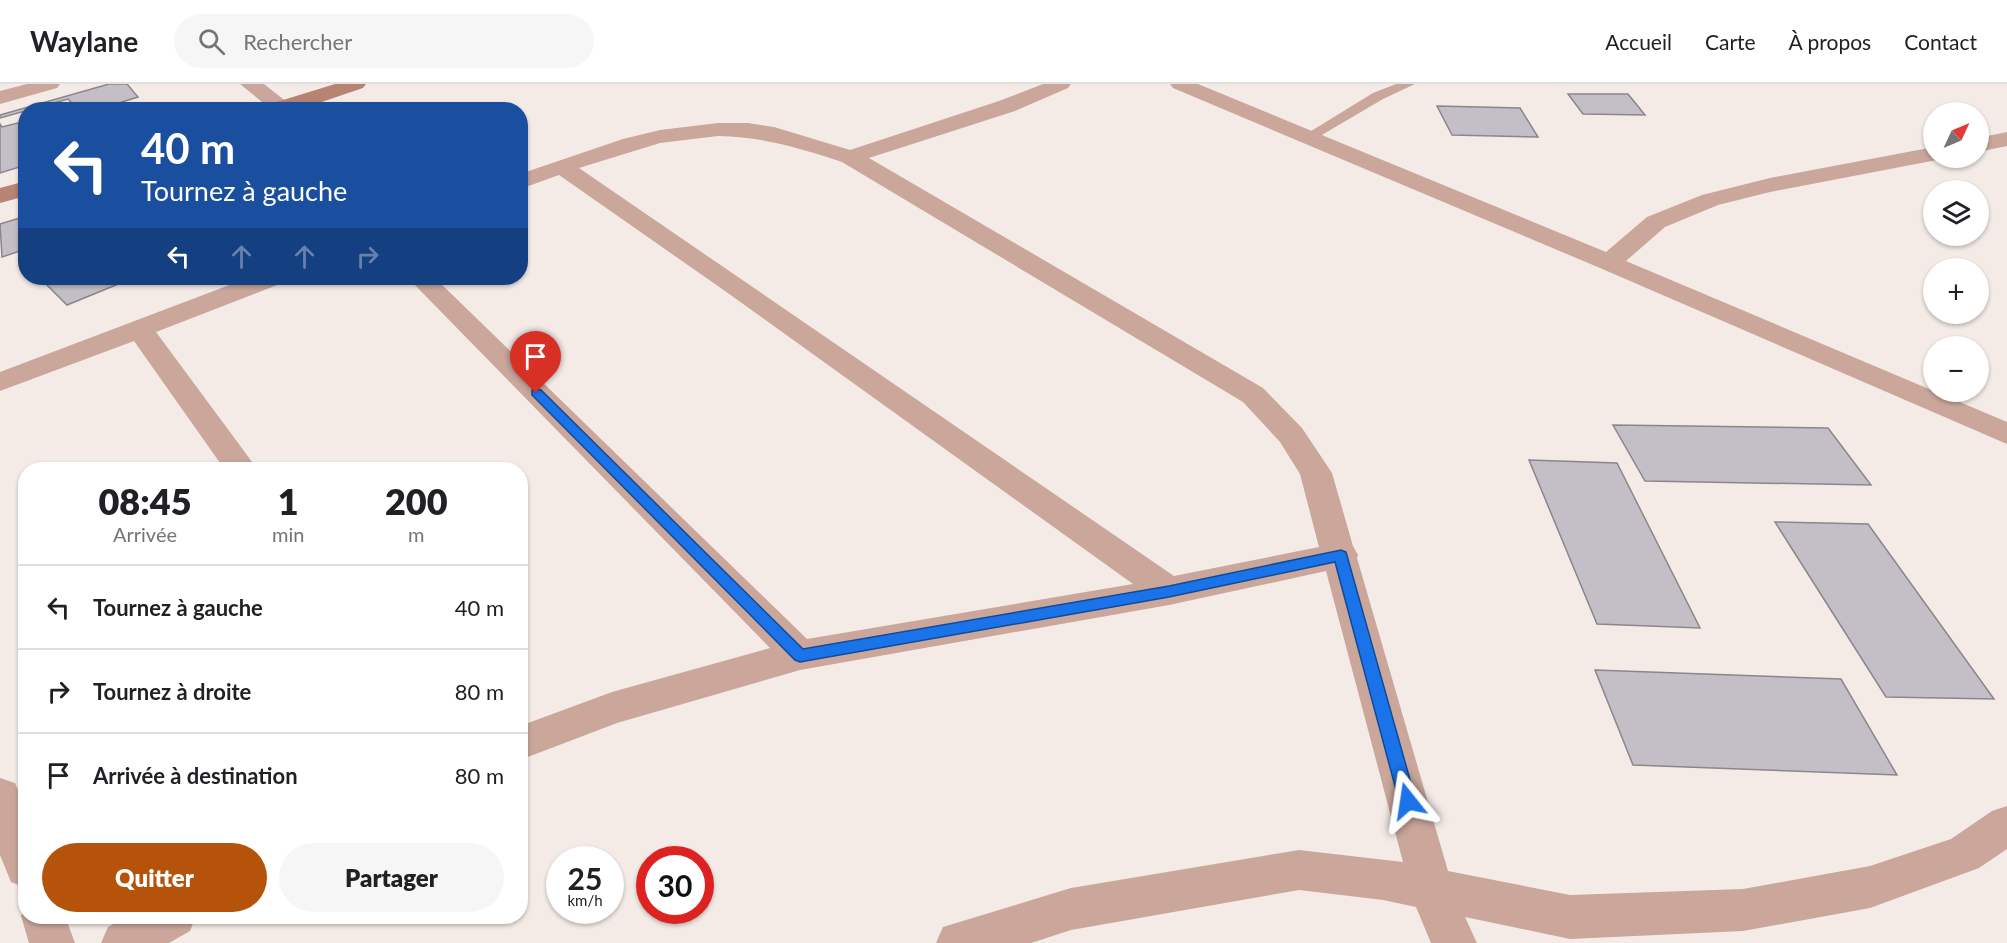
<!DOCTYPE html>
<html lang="fr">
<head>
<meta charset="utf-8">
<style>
	:root { --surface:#fff; --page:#f6f6f6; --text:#202124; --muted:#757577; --line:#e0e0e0; --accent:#b45309 }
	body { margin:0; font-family:Lato,sans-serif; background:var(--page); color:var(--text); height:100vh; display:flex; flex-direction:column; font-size:22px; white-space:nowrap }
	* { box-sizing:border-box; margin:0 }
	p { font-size:20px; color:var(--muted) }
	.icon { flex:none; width:33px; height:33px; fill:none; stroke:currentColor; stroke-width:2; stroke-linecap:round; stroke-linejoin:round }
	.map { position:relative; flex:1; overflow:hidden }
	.drawer { position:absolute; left:18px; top:378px; width:510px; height:462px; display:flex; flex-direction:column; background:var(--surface); border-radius:24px; box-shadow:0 2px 4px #0004 }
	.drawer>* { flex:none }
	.hud { position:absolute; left:18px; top:18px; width:510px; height:183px; border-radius:24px; box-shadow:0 2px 4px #0004; background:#1a4fa0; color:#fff; overflow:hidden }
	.needle { width:39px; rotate:46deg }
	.buttons { position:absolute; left:1923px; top:18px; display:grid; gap:12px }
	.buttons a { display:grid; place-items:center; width:66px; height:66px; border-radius:50%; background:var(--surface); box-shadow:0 2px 4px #0004; font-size:30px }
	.speed { position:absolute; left:546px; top:762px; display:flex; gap:12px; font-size:30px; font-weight:700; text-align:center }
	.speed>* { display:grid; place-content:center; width:78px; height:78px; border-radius:50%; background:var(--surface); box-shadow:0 2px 4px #0004; line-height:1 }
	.speed small { font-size:15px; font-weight:400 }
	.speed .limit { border:9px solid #d22; background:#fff; color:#111 }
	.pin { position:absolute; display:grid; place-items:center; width:51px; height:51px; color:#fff; margin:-62px -26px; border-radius:50% 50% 50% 0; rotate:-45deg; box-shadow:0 0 6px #0007 }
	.pin .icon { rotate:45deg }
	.me { position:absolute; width:66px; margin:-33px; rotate:345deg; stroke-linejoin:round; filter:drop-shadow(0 0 4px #0008) }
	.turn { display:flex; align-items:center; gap:21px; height:126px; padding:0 24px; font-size:27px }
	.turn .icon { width:78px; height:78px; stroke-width:2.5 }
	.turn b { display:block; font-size:42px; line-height:51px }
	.lanes { display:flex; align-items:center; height:57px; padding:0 24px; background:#0003; justify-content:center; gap:30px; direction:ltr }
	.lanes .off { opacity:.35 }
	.eta { display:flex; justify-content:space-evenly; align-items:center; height:102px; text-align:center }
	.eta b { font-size:36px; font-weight:800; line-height:42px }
	.button { display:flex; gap:12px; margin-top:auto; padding:12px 24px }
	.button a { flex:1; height:69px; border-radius:36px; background:var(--accent); color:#fff; font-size:24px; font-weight:800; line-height:69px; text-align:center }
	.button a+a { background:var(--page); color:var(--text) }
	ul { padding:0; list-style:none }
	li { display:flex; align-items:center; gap:18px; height:84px; padding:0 24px; border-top:2px solid var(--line) }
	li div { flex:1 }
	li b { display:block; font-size:22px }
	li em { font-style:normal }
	header { display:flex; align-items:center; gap:36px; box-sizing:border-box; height:84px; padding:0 30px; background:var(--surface); border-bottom:2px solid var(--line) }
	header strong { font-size:28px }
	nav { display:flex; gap:33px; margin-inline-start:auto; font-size:21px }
	.search { width:420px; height:54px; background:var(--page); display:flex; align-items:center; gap:15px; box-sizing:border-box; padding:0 21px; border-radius:33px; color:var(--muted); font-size:22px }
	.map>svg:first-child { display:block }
</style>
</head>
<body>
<header>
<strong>Waylane</strong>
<div class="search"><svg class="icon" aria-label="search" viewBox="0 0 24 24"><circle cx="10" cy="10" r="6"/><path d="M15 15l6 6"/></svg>Rechercher</div>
<nav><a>Accueil</a><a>Carte</a><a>À propos</a><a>Contact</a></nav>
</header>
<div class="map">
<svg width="2007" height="859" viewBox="0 0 2007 859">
	<rect width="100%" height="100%" fill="#f4ebe7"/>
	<g fill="#c4bfc6" stroke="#8b868c" stroke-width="1.5">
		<polygon points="109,0 127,0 138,13 122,18 128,25 145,20 150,26 64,26 75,22 68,15 0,34 0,31"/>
		<polygon points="1568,10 1628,10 1645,31 1583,30"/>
		<polygon points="1437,22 1520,24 1538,53 1452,51"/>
		<polygon points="26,37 26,81 0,89 0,40 2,43"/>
		<polygon points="26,132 26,165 2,173 0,140"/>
		<polygon points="40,194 133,194 67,221"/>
		<polygon points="1613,341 1828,344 1871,401 1645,397"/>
		<polygon points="1529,376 1617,379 1700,544 1597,540"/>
		<polygon points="1775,438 1868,440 1994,615 1886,613"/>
		<polygon points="1595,586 1841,595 1897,691 1633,681"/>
	</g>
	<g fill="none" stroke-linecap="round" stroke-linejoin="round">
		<polygon fill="#caa69b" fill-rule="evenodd" points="1396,0 1415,0 1383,15 1315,55 1310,56 1303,52 1373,9"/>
		<g fill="#caa69b" fill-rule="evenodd">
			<polygon points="27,0 60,0 57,4 0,20 0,7"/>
			<polygon points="240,0 264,0 293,23 291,26 272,26"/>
			<path d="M1043,0H1071L1068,4L1015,27L869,74L1263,304L1302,344L1332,389L1353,462L1358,471L1357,474L1448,787L1570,811L1743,805L1870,782L1951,755L1992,727L2007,722V765L1979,784L1870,824L1743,847L1570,855L1465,833L1477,859H1431L1416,823L1383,816L1299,806L1071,846L1031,859H936L943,843L1071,804L1299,766L1403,778L1326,487L1169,521L800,586L617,639L520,676V642L612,608L770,564L408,194H435L807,555L1133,500L725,207L559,91L520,105V90L623,55L660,46L718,39H748L774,43L850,66L999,17ZM718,52C764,53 799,64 842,78L1243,318L1280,358L1300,390L1319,463L1174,492L579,84L660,59Z"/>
			<polygon points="1170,0 1198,0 1606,168 1647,133 1702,111 1770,94 1934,63 1934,74 1942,75 1770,108 1718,121 1665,143 1626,177 2007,338 2007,360 1600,184 1173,4"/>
			<polygon points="2007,48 2007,62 1978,68 1978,54"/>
			<polygon points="248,194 284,194 280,200 156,248 258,386 225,386 134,257 0,307 0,288"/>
			<polygon points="0,694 15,699 26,725 26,804 11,798 0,771"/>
			<polygon points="26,821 26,832 65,832 75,859 29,859 21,832"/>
			<polygon points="128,832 196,832 190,847 169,859 101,859 108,843"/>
		</g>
		<g fill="#b78373" fill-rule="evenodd">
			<polygon points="335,0 366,0 363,4 298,26 265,26 267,21"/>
			<polygon points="26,97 26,112 0,119 0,104"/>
		</g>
	</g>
	<polygon fill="#1a73e8" stroke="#114b97" stroke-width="1.5" points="536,305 541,306 803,565 1169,502 1341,466 1346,468 1416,717 1414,723 1408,725 1402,723 1399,717 1335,478 1169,513 800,578 795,576 532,311 532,306"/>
</svg>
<div class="buttons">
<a><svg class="needle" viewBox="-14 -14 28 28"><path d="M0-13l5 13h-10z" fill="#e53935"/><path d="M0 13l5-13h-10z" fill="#757577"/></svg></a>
<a><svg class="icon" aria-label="layers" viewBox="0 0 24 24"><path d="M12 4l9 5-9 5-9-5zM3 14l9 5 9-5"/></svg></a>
<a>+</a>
<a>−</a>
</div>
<div class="speed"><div>25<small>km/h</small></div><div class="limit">30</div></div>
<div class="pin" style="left:536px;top:309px;background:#d93025"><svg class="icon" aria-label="arrive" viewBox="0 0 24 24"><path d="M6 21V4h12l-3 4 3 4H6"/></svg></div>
<svg class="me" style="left:1408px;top:717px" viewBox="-20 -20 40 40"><path d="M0-17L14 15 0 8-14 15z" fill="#1a73e8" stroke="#fff" stroke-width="4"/></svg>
<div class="hud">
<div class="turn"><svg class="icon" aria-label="left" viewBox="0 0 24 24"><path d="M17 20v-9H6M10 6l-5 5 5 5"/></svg><div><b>40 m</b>Tournez à gauche</div></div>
<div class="lanes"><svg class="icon" aria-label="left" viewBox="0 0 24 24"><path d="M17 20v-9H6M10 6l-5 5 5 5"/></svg><svg class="icon off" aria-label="ahead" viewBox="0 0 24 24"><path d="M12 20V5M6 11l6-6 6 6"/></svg><svg class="icon off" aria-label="ahead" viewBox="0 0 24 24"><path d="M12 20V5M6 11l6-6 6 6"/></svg><svg class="icon off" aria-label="right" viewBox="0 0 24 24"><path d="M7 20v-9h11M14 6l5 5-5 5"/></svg></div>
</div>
<section class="drawer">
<div class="eta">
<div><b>08:45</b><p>Arrivée</p></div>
<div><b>1</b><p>min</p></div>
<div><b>200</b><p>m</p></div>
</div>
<ul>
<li><svg class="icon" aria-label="left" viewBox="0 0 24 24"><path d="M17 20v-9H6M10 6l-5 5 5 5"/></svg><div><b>Tournez à gauche</b></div><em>40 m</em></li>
<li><svg class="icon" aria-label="right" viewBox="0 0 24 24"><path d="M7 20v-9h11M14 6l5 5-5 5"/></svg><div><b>Tournez à droite</b></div><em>80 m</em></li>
<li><svg class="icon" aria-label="arrive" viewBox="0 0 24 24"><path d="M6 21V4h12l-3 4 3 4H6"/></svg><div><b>Arrivée à destination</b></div><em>80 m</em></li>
</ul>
<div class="button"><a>Quitter</a><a>Partager</a></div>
</section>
</div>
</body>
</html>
